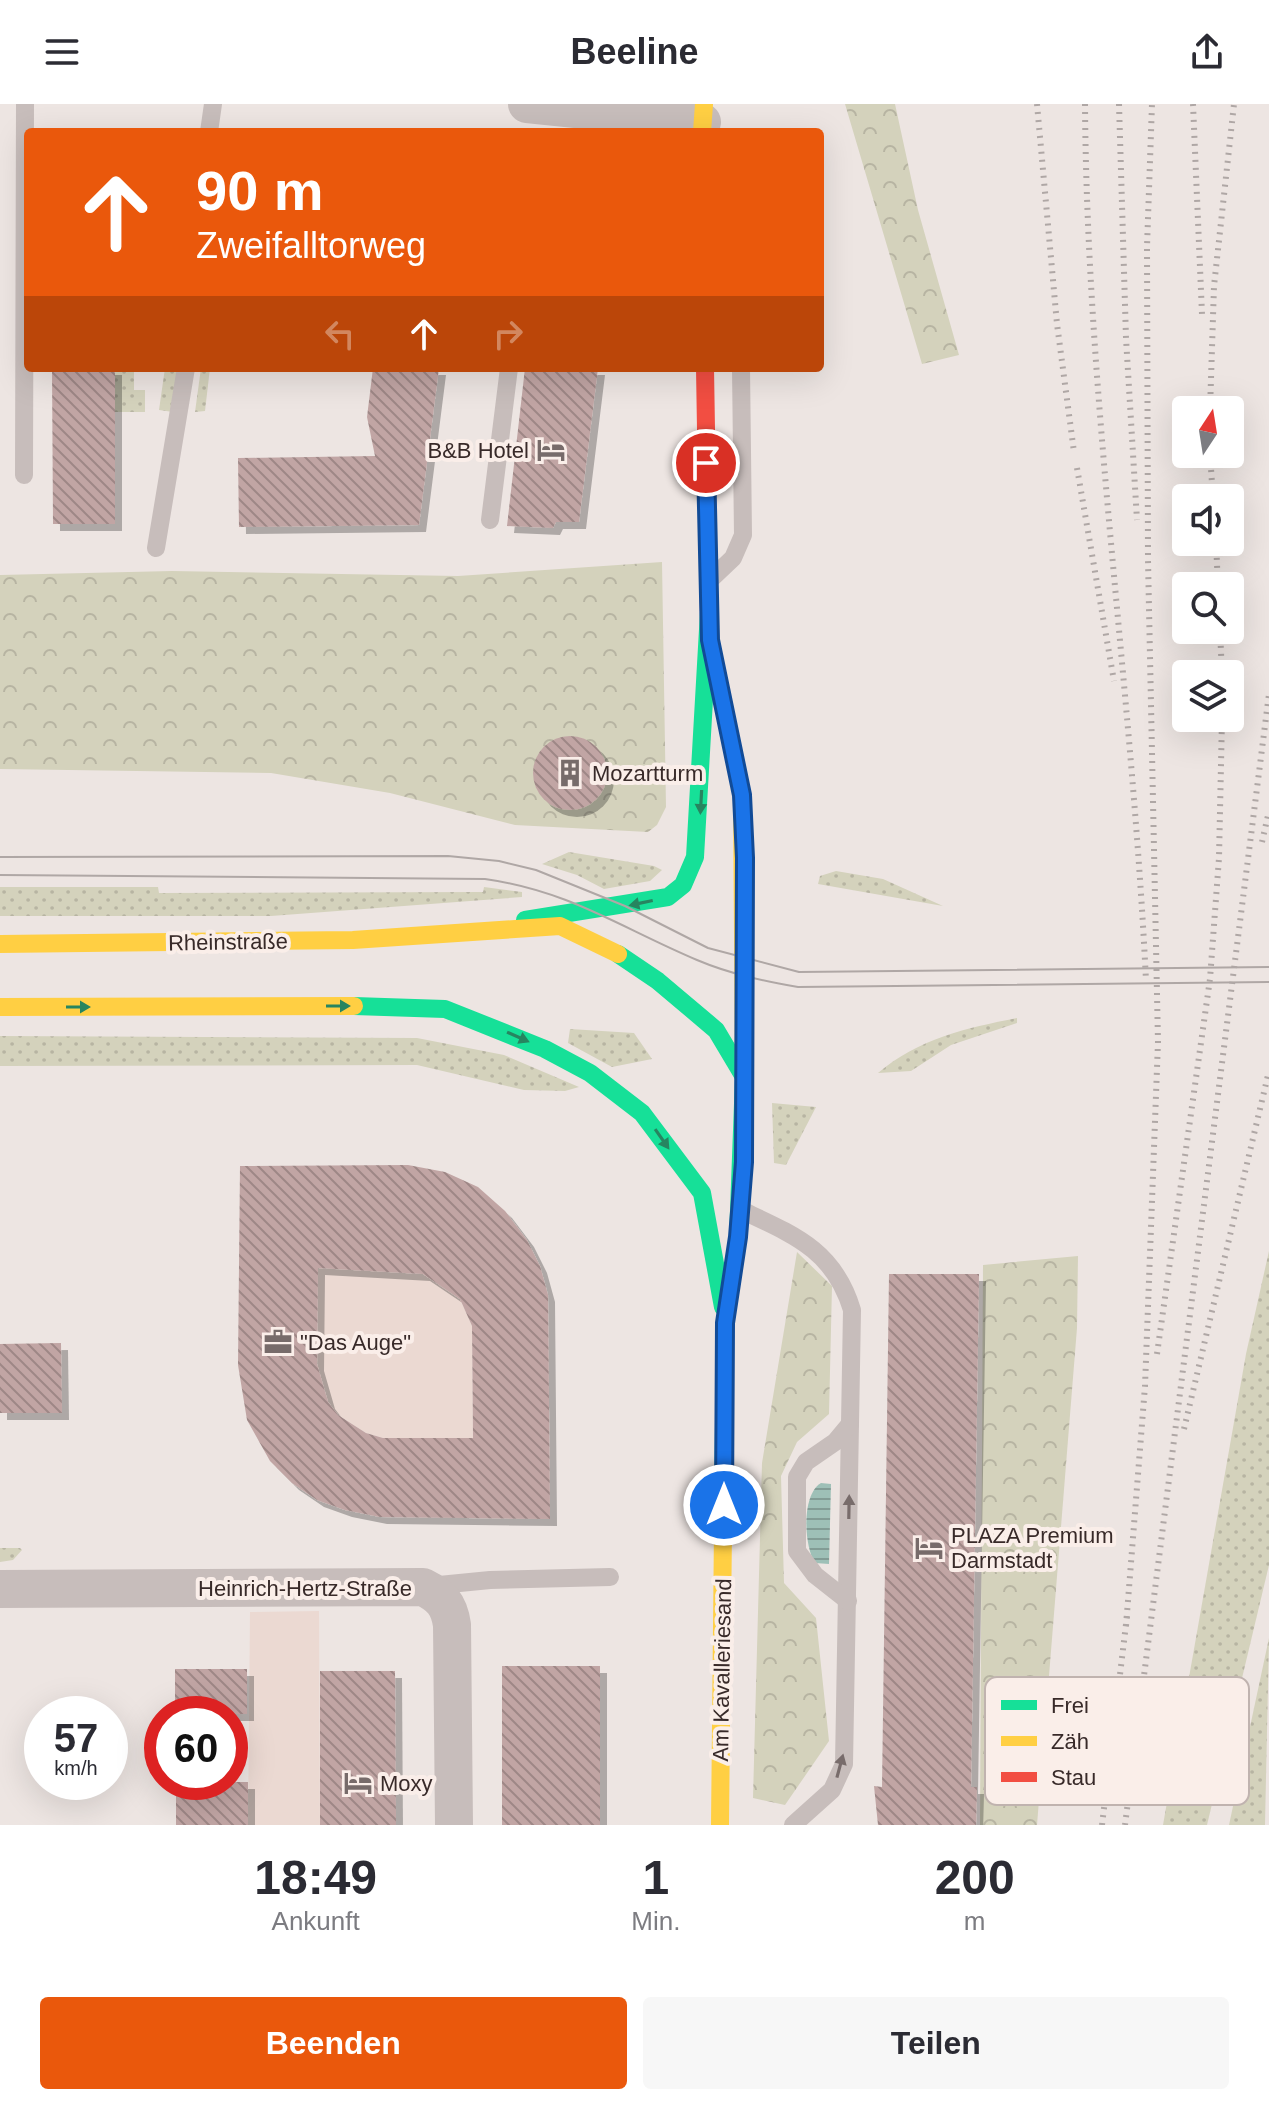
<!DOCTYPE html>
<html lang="de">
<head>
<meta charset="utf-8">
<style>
	:root { --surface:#fff; --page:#f7f7f7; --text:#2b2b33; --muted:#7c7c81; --accent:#ea580c }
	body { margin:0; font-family:Arial,sans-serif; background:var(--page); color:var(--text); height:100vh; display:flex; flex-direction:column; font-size:30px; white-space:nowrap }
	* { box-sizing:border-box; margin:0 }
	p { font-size:26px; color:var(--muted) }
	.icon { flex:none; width:44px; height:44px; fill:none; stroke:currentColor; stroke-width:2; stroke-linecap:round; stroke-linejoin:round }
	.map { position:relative; height:1721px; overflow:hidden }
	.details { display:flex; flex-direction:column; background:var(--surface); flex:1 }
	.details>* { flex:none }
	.hud { position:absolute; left:24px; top:24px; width:800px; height:244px; border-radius:8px; box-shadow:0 8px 32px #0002; background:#ea580c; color:#fff; overflow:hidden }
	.needle { width:52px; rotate:12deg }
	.fabs { position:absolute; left:1172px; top:292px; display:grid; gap:16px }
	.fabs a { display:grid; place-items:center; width:72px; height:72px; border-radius:8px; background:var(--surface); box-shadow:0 8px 32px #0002; font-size:40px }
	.speed { position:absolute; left:24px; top:1592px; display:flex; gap:16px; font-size:40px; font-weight:700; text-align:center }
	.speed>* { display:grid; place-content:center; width:104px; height:104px; border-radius:50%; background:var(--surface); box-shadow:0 8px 32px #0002; line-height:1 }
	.speed small { font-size:20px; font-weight:400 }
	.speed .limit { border:12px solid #d22; background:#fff; color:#111 }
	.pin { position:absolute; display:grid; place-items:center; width:68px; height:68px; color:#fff; margin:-34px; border:4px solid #fff; border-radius:50%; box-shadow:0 2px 8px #0007 }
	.me { position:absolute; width:88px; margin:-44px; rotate:0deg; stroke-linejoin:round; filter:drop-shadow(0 0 6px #0008) }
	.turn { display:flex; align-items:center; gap:28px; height:168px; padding:0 40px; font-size:36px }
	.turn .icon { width:104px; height:104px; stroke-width:2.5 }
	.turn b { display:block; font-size:56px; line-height:68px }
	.lanes { display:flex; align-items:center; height:76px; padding:0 40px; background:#0003; justify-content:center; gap:40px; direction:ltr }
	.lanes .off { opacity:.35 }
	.eta { display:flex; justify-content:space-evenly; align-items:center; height:136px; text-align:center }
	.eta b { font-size:48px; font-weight:700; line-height:56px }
	.cta { display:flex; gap:16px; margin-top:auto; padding:16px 40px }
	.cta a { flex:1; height:92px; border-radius:8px; background:var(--accent); color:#fff; font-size:32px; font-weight:700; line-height:92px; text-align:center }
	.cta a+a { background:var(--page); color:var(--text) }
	header { display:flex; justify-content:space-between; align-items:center; height:104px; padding:0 40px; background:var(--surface); font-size:36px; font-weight:700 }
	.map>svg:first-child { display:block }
</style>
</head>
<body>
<header><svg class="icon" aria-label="menu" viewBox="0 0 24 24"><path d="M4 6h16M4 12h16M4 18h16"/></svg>Beeline<svg class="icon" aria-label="share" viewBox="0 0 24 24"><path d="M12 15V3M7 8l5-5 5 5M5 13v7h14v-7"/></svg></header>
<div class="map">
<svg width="1269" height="1721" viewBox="0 0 1269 1721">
	<defs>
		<pattern id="grass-dots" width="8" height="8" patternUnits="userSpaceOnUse" patternTransform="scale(2)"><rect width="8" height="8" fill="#d4d2bc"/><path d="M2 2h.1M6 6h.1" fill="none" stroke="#b7b4a2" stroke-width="1.8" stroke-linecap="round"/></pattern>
		<pattern id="forest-crowns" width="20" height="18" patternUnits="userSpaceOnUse" patternTransform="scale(2)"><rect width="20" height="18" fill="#d4d2bc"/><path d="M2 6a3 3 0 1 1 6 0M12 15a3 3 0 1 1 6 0" fill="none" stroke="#b7b4a2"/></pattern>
		<pattern id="water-rules" width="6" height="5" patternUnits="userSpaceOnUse" patternTransform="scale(2)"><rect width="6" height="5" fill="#9ec0b7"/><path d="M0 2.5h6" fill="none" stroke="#829c95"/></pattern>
		<pattern id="building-back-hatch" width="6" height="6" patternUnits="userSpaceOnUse" patternTransform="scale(2)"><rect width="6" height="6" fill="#c1a5a4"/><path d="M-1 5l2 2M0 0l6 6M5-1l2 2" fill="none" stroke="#9e8786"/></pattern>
		<filter id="shadow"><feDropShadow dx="7" dy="7" stdDeviation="0" flood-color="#0004"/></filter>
	</defs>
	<rect width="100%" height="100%" fill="#ede5e2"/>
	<g fill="url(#grass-dots)">
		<polygon points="115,264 134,264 134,286 145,286 145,308 115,308"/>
		<polygon points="165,264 179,264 173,308 159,306"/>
		<polygon points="201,264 210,264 205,307 195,308"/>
		<polygon points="569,748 654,762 662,766 650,777 604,785 577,771 542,760"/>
		<polygon points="836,767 883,775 943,802 818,780 820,772"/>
		<polygon points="0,783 158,783 159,789 483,788 484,783 522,788 522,793 271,812 0,812"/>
		<path d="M1017,914V919L951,941L911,967L878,969C918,935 966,924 1017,914Z"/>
		<polygon points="570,925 634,929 652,955 612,963 568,939"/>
		<polygon points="0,932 417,934 504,951 579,983 565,987 524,986 417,961 0,962"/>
		<polygon points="772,999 816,1003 786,1061 774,1059"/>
		<polygon points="1269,1147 1269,1461 1207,1721 1163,1721 1246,1250"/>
		<polygon points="0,1444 20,1444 22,1446 13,1456 0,1458"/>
		<polygon points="1269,1534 1265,1721 1229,1721"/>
	</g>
	<g fill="url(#forest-crowns)">
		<polygon points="845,0 895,0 918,106 959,251 922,260"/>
		<polygon points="662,458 666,703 657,721 648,728 515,721 390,689 271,669 0,665 0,471 172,467 458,472"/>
		<polygon points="797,1148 832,1182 829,1310 797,1338 781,1372 784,1479 816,1514 829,1637 785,1701 753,1694 762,1359"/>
		<polygon points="1078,1152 1077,1224 1037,1721 980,1721 983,1161"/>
	</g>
	<g fill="#ebd9d2">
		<polygon points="318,1164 423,1170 460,1195 472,1222 473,1334 383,1334 366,1329 338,1311 328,1298 317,1260"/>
		<polygon points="319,1507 320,1721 248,1721 250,1508"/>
	</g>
	<path fill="url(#water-rules)" d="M821,1379L831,1380L829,1460L815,1459C804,1442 801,1391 821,1379Z"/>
	<g fill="url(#building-back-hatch)" fill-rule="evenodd" filter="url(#shadow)">
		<polygon points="52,264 115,264 115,420 53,420"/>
		<polygon points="373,264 439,264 419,421 239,423 238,354 375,352 367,313"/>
		<polygon points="525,264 598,264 579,418 556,418 553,424 507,422"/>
		<circle cx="570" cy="669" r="37"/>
		<path d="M408,1061L445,1068L478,1083L505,1107L527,1136L540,1162L548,1191L550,1415L380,1413L345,1406L317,1396L292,1379L270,1357L247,1316L238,1261L240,1062ZM318,1164L423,1170L460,1195L472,1222L473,1334H383L366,1329L338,1311L328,1298L317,1260Z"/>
		<polygon points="889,1170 979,1170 971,1683 977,1683 976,1721 878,1721 874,1682 882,1683"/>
		<polygon points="61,1239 62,1309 0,1309 0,1240"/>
		<rect x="502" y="1562" width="98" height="159"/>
		<rect x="175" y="1565" width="72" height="45"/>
		<polygon points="320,1567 395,1567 396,1721 320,1721"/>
		<rect x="176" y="1678" width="72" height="43"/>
	</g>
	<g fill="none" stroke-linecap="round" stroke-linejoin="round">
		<g stroke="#c7bdbb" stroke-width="18">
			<polyline points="209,28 213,0"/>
			<polyline points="24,371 25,0"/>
			<polyline points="490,416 509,264"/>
			<polyline points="156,444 186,264"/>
			<polyline points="713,473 733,454 743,431 741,264"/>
			<path d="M741,1106C794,1131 834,1146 852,1206L844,1660L832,1686L793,1721"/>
			<polyline points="429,1482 490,1476 610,1473"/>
			<polyline points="848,1497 815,1471 797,1447 797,1373 806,1358 835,1338 850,1320"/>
		</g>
		<g stroke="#c7bdbb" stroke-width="38">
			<polyline points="527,0 702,18"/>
			<path d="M0,1485L423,1483C441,1492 449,1500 452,1521L454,1721"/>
		</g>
		<g stroke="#16e098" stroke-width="18">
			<polyline points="525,816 668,793 683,781 695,753 709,508"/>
			<polyline points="618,850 658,877 716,926 744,973 738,1133 725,1219 723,1424"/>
			<polyline points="354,902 445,905 545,945 590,969 642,1009 702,1089 723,1203"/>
		</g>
		<g stroke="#ffcf43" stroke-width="18">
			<polyline points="702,28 704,0"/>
			<polyline points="722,594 742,691 744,973"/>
			<polyline points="0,840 353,836 560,822 618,850"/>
			<polyline points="0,903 354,902"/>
			<polyline points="720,1721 723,1424"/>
		</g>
		<polyline stroke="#f24e42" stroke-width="18" points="705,264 709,508"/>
		<g stroke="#afa7a5" stroke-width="2">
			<polyline points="0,753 448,752 499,757 536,766 625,802 708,844 799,868 1269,863"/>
			<path d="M0,771L485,775C570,787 621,824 697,856C730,870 764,877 798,883L1269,878"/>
		</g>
		<g stroke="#afa7a5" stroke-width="6" stroke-dasharray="2 6" stroke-linecap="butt">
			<polyline points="1037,0 1057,220 1074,348"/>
			<path d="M1085,0C1087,294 1132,584 1146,877"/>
			<polyline points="1119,0 1126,234 1137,416"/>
			<polyline points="1193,0 1202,210"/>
			<polyline points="1210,306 1214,182 1234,0"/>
			<polyline points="1210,350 1213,394"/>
			<polyline points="1077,364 1114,577"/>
			<polyline points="1216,438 1218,482"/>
			<polyline points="1220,526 1222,570"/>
			<polyline points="1262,738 1269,707"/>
			<polyline points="1157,1250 1210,875 1219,754 1222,614"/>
			<polyline points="1184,1325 1269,967"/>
			<polyline points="1126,1522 1145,1282 1158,938 1148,456 1147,143 1152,0"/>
			<polyline points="1102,1721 1127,1512"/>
			<polyline points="1125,1721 1269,590"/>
		</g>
	</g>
	<defs><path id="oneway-solid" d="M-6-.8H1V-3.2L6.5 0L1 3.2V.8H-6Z" transform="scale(2)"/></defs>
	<g fill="#278560">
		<use href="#oneway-solid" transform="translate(701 698) rotate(93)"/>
		<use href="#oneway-solid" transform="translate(641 799) rotate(168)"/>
		<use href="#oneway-solid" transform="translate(338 902)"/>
		<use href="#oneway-solid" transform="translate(78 903)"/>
		<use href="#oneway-solid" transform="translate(518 933) rotate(24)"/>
		<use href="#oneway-solid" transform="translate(662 1035) rotate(55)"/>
	</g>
	<g fill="#786c6b">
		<use href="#oneway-solid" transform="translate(849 1403) rotate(-89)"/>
		<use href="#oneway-solid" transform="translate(840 1662) rotate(-75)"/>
	</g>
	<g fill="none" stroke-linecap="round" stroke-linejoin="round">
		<defs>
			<polyline id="route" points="706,359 710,536 742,691 745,754 744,1058 738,1133 725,1219 724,1401"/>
		</defs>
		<use href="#route" stroke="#114b97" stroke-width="20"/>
		<use href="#route" stroke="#1a73e8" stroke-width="14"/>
	</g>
	<defs>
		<symbol id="hotel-bare" viewBox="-9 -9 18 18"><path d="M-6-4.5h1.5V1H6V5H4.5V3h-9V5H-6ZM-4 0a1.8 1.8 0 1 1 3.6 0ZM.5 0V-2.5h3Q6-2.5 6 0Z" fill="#776b6a" stroke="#faeee9" stroke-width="2.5" paint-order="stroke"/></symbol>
		<symbol id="building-bare" viewBox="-9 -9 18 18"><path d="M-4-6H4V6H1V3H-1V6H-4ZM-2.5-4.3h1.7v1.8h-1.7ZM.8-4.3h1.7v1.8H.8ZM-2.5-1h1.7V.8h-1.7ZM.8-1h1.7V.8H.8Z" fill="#776b6a" stroke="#faeee9" stroke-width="2.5" paint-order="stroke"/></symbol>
		<symbol id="office-bare" viewBox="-9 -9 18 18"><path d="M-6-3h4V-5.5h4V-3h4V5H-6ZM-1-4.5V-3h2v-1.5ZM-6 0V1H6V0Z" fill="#776b6a" stroke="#faeee9" stroke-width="2.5" paint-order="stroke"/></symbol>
	</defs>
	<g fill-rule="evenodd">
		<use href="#hotel-bare" x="531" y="326" width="40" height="40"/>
		<use href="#building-bare" x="550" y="649" width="40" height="40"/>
		<use href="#office-bare" x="258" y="1218" width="40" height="40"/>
		<use href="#hotel-bare" x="909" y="1424" width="40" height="40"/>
		<use href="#hotel-bare" x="338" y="1659" width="40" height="40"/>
	</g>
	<g text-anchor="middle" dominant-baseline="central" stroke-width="8" stroke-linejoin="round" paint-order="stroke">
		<g font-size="22" fill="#382a29" stroke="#faeee9" text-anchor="start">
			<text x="529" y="346" text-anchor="end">B&amp;B Hotel</text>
			<text x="592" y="669">Mozartturm</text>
			<text x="300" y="1238">"Das Auge"</text>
			<text x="951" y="1431">PLAZA Premium<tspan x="951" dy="25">Darmstadt</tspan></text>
			<text x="380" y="1679">Moxy</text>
		</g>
		<g font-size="22" fill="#382a29" stroke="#faeee9">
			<text transform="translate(228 838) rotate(-1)">Rheinstraße</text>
			<text x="305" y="1484">Heinrich-Hertz-Straße</text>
			<text transform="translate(722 1566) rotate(-89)">Am Kavalleriesand</text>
		</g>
	</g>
	<rect x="985" y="1573" width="264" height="128" rx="12" fill="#faeee9" stroke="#c0b3af" stroke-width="2"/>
	<rect x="1001" y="1596" width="36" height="10" fill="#16e098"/>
	<rect x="1001" y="1632" width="36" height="10" fill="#ffcf43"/>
	<rect x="1001" y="1668" width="36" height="10" fill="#f24e42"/>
	<g font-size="22" fill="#382a29">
		<text x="1051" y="1609">Frei</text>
		<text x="1051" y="1645">Zäh</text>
		<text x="1051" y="1681">Stau</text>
	</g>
</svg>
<div class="fabs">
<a><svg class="needle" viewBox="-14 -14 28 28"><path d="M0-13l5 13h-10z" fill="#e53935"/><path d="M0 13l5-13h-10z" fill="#7c7c81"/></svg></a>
<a><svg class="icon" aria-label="sound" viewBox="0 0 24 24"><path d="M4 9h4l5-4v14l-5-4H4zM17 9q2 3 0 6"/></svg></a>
<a><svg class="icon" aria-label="search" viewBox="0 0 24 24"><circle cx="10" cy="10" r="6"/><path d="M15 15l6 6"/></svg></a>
<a><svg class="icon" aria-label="layers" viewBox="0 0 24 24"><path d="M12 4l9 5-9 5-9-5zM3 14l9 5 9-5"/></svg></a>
</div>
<div class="speed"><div>57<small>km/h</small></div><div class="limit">60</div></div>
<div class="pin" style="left:706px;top:359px;background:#d93025"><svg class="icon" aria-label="arrive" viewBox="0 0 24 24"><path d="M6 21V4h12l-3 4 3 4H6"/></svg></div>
<svg class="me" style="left:724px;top:1401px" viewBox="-20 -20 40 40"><circle r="17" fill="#1a73e8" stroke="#fff" stroke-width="3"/><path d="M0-11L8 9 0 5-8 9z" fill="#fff"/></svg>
<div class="hud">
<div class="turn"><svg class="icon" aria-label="ahead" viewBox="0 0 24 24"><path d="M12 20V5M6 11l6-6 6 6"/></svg><div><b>90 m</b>Zweifalltorweg</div></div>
<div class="lanes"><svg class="icon off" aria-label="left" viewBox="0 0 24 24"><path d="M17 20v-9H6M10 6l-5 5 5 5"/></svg><svg class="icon" aria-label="ahead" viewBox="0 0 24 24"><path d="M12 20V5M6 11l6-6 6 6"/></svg><svg class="icon off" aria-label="right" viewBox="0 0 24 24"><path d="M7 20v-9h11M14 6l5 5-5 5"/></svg></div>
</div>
</div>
<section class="details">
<div class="eta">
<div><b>18:49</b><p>Ankunft</p></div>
<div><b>1</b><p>Min.</p></div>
<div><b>200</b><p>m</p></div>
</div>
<div class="cta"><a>Beenden</a><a>Teilen</a></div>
</section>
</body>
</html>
